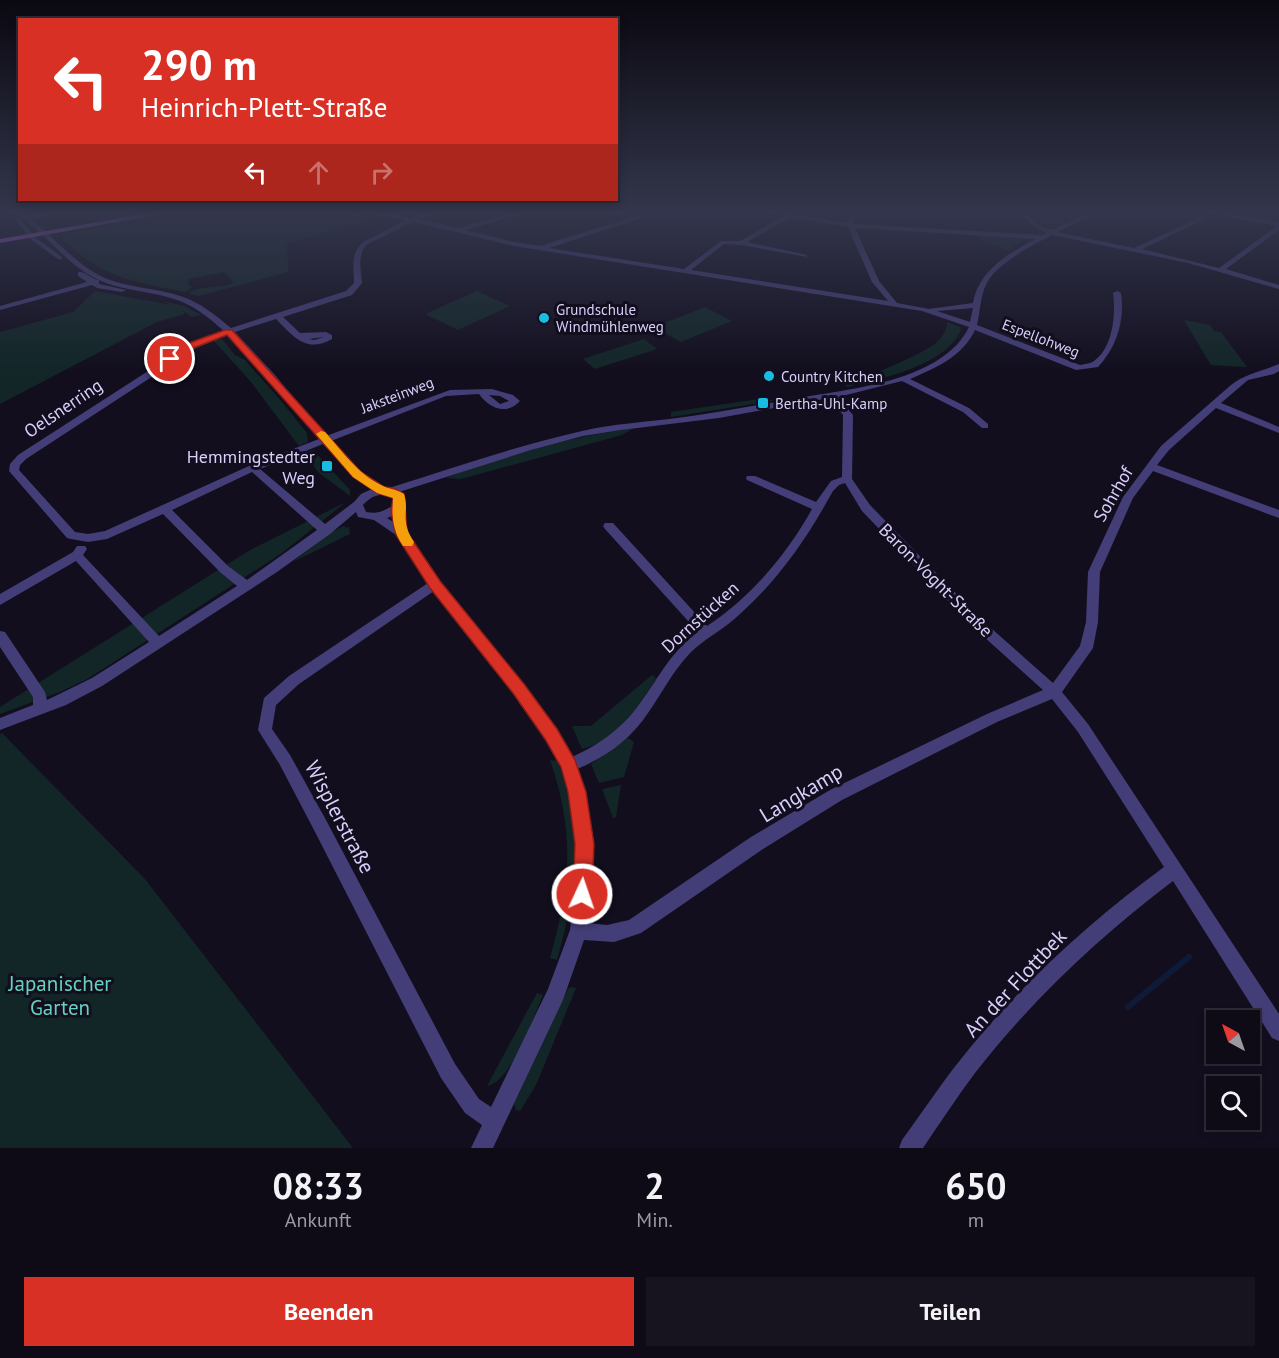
<!DOCTYPE html>
<html lang="de">
<head>
<meta charset="utf-8">
<style>
	:root { --surface:#0e0a16; --page:#17131f; --text:#f1f3f6; --muted:#9b9aa1; --line:#2e2b35; --accent:#d93025 }
	body { margin:0; font-family:"PT Sans",sans-serif; background:var(--page); color:var(--text); height:100vh; display:flex; flex-direction:column; font-size:22px; white-space:nowrap }
	* { box-sizing:border-box; margin:0 }
	p { font-size:20px; color:var(--muted) }
	.icon { flex:none; width:33px; height:33px; fill:none; stroke:currentColor; stroke-width:2; stroke-linecap:round; stroke-linejoin:round }
	.map { position:relative; height:1148px; overflow:hidden }
	.details { display:flex; flex-direction:column; background:var(--surface); flex:1 }
	.details>* { flex:none }
	.banner { position:absolute; left:18px; top:18px; width:600px; height:183px; border-radius:0px; box-shadow:0 3px 9px #0003,0 0 0 2px var(--line); background:#d93025; color:#fff; overflow:hidden }
	.needle { width:39px; rotate:320deg }
	.buttons { position:absolute; left:1206px; top:1010px; display:grid; gap:12px }
	.buttons a { display:grid; place-items:center; width:54px; height:54px; border-radius:0px; background:var(--surface); box-shadow:0 3px 9px #0003,0 0 0 2px var(--line); font-size:30px }
	.pin { position:absolute; display:grid; place-items:center; width:51px; height:51px; color:#fff; margin:-26px; border:3px solid #fff; border-radius:50%; box-shadow:0 2px 6px #0007 }
	.me { position:absolute; width:66px; margin:-33px; rotate:3deg; stroke-linejoin:round; filter:drop-shadow(0 0 4px #0008) }
	.turn { display:flex; align-items:center; gap:21px; height:126px; padding:0 24px; font-size:27px }
	.turn .icon { width:78px; height:78px; stroke-width:2.5 }
	.turn b { display:block; font-size:42px; line-height:51px }
	.lanes { display:flex; align-items:center; height:57px; padding:0 24px; background:#0003; justify-content:center; gap:30px; direction:ltr }
	.lanes .off { opacity:.35 }
	.eta { display:flex; justify-content:space-evenly; align-items:center; height:102px; text-align:center }
	.eta b { font-size:36px; font-weight:600; line-height:42px }
	.cta { display:flex; gap:12px; margin-top:auto; padding:12px 24px }
	.cta a { flex:1; height:69px; border-radius:0px; background:var(--accent); color:#fff; font-size:24px; font-weight:600; line-height:69px; text-align:center }
	.cta a+a { background:var(--page); color:var(--text) }
	.map>svg:first-child { display:block }
</style>
</head>
<body>
<div class="map">
<svg width="1279" height="1148" viewBox="0 0 1279 1148">
	<rect width="100%" height="100%" fill="#120e1e"/>
	<g fill="#122627">
		<path d="M192,211H345V214L348,215L383,218L287,243L288,272L199,296L189,293C197,286 222,288 234,283L224,272L189,279L188,284L192,287L186,292C135,283 98,276 61,237L67,233Z"/>
		<path d="M1061,211L1080,215C1061,224 1051,237 1034,218Z"/>
		<polygon points="977,235 1025,238 1010,250 981,241"/>
		<polygon points="95,291 171,305 162,301 184,306 201,315 192,317 182,310 185,314 157,322 0,404 0,332 73,312"/>
		<polygon points="477,291 510,306 458,330 425,314"/>
		<polygon points="705,307 732,321 681,342 659,330 659,325"/>
		<polygon points="1184,320 1210,325 1214,331 1221,332 1247,367 1211,365"/>
		<path d="M947,322L960,327L961,330C945,366 883,378 848,387L842,384C859,381 926,353 937,342C943,336 947,330 947,322Z"/>
		<polygon points="222,339 235,355 245,360 277,396 307,433 308,442 299,446 251,382 213,340"/>
		<polygon points="644,339 657,349 595,369 583,359"/>
		<polygon points="759,399 778,400 671,417 671,412"/>
		<path d="M634,428L622,435L461,479L446,478C507,455 570,437 634,428Z"/>
		<polygon points="313,450 350,490 350,496 319,473 303,452"/>
		<polygon points="346,502 282,553 89,678 60,692 0,714 0,707 250,550"/>
		<polygon points="344,526 346,528 349,527 350,534 293,562 331,532"/>
		<path d="M652,675L656,678C640,705 615,742 582,749L572,726H591Z"/>
		<polygon points="2,733 145,879 353,1148 0,1148 0,735"/>
		<polygon points="626,737 634,742 624,777 599,783 591,764"/>
		<path d="M550,760L558,761C583,836 578,885 557,960L550,958C571,884 575,833 550,760Z"/>
		<polygon points="621,785 616,817 613,818 602,789"/>
		<polygon points="572,987 576,988 536,1085 520,1111 516,1110 514,1104 568,989"/>
		<path d="M537,993L543,995C533,1018 512,1081 487,1086Z"/>
	</g>
	<g fill="none" stroke-linecap="round" stroke-linejoin="round">
		<polyline stroke="#0d1a38" stroke-width="6" points="1128,1007 1189,957"/>
		<g fill="#443e78" fill-rule="evenodd">
			<path d="M9,211C16,211 22,215 28,216C39,216 51,211 63,211L30,219C57,239 75,265 107,279C131,288 156,288 180,296C200,302 215,315 231,328L346,291L354,283C354,267 350,255 362,243L405,220L370,214L352,216L347,211H374L412,218L431,211H440L420,219L458,228L520,211H531L466,230L514,242L542,246L546,244L653,211H663L549,248L684,269L721,241H740L784,216L763,211H777L846,223L855,211H862L852,222L853,224L1042,235L1046,233L1035,227L1017,211H1024L1039,225L1051,230L1093,211H1101L1057,232L1134,248L1199,218L1203,211H1219L1279,222V230L1226,269L1279,285V289L1188,263L1052,235C1031,246 993,265 985,287C980,299 980,312 977,325L1080,365C1084,364 1090,364 1094,361C1113,348 1116,314 1113,293L1117,291L1121,293C1125,320 1117,347 1098,367L1076,370L975,330C963,356 936,368 910,379L969,408L988,424V428H982L963,412L902,381L838,397L853,415L852,479L870,505L983,621L1053,683L1080,646L1086,622L1088,572L1123,497L1161,446L1231,385C1245,374 1263,371 1279,364V371L1274,374L1248,380L1221,403L1279,427V433L1216,408L1169,450L1157,465L1279,510V518L1153,471L1133,498L1100,572L1098,622L1093,648L1062,692L1088,724L1279,1014V1041L1272,1038L1173,881C1100,936 1031,1001 975,1073C957,1097 940,1123 923,1148H899L902,1140C922,1113 940,1085 961,1059C1019,986 1089,922 1164,867L1078,732L1052,699L997,722L842,800L763,849L641,933L614,942L584,940L563,1000L493,1148H471L482,1125L465,1113L441,1078L314,830L280,765L258,730L264,698L289,676L428,583L396,535L374,520L358,517L356,512L330,534L277,572L102,686L66,705L0,730V718L33,705V697L0,647V631L5,632L45,692L47,700L92,678L149,642L76,561L0,605V594L73,552L77,546H85L87,549L83,555L159,636L237,586L220,572L163,514L107,539L88,542L71,539L67,538L9,471L10,464L18,455L190,344L224,331C209,318 194,305 174,299C147,290 118,291 93,277C67,263 51,241 29,223C23,218 16,215 9,211ZM1208,213L1277,226L1219,268L1142,249L1203,220ZM791,217L848,227L872,282L888,301L691,270L724,244L741,245L807,257V255L747,242ZM413,222L514,246L922,311L969,327C943,381 850,389 798,398C758,405 717,413 677,418C645,422 613,424 582,431C516,446 453,468 389,488C372,486 343,454 331,441L446,396L479,394C489,408 506,416 520,401L513,395L492,389L450,390L326,436L274,374L235,332L276,319C293,336 306,354 332,339V335L326,332L300,333L283,317L352,295L362,283C361,269 357,257 366,245ZM855,228L1035,239C1008,254 979,270 973,303L929,309L897,303L879,281ZM973,308L970,322L937,311ZM228,335L268,377L319,439L249,466L105,531L88,534L75,532L19,470L20,465L26,459L196,348ZM324,337L314,340L309,339ZM489,395L500,396L509,401L500,404ZM829,398L843,415L842,477L831,481L816,502L755,476H747L746,478L747,480L812,509C787,554 751,597 707,626L613,523H605L603,526L605,529L698,632C667,654 654,688 630,716C614,734 594,747 572,757L556,729L523,684L439,581L404,529L387,518L397,514L402,508L401,505C388,504 384,516 366,512L363,505C371,496 379,493 390,495L396,502H404L405,500L399,492L531,450L583,436L621,430L719,418ZM323,444L352,474L372,489L361,494L354,502L325,524L260,469ZM252,472L317,530L247,580L228,566L172,510ZM845,483L862,511L973,627L1043,690L987,714L830,790L751,837L629,920L607,925L588,923C591,896 594,869 592,843C590,817 583,793 577,769C606,757 631,739 648,713C662,693 673,671 690,653C705,638 725,629 740,614C780,578 807,538 833,491L839,485ZM434,591L513,692L546,739L562,767L573,816L576,844V876L570,930L548,989L491,1107L479,1099L455,1064L326,820L290,755L272,729L276,705L299,684Z"/>
			<polygon points="16,219 20,219 36,238 62,257 62,259 58,259 32,240 16,221"/>
			<path d="M78,272C86,271 91,279 99,280V284L126,290L122,292L97,288L92,285L0,310V306L87,282L78,276Z"/>
		</g>
		<polygon fill="#c562ef" fill-rule="evenodd" points="160,211 179,211 0,243 0,239"/>
	</g>
	<linearGradient id="sky" x2="0" y2="1"><stop stop-color="#0a0810"/><stop offset="0.57" stop-color="#33364c"/><stop offset="1" stop-color="#33364c" stop-opacity="0"/></linearGradient>
	<rect width="1279" height="372" fill="url(#sky)"/>
	<polygon fill="#d93025" stroke="#8d1f18" stroke-width="1.5" points="225,330 232,330 361,472 384,487 394,488 404,494 407,532 440,581 524,684 557,729 575,760 586,792 594,844 592,894 589,901 582,904 575,901 573,894 575,844 568,792 561,767 545,739 513,693 430,588 396,535 391,512 393,498 377,493 353,477 227,335 196,347 174,361 165,359 189,343"/>
	<path fill="#f59e0b" d="M321,431L325,432C342,451 358,474 381,485C388,489 396,489 404,494C410,512 399,519 414,542L412,546H403C392,529 392,517 393,498L377,493L353,477L316,434Z"/>
	<g fill="#16bde0" stroke="#120e1e" stroke-width="2">
		<circle cx="544" cy="318" r="6"/>
		<circle cx="769" cy="376" r="6"/>
		<rect x="757" y="397" width="12" height="12" rx="3"/>
		<rect x="321" y="460" width="12" height="12" rx="3"/>
	</g>
	<g text-anchor="middle" dominant-baseline="central" stroke-width="6" stroke-linejoin="round" paint-order="stroke">
		<g font-size="15" fill="#d8d0fa" stroke="#120e1e" text-anchor="start">
			<text x="556" y="309">Grundschule<tspan x="556" dy="17">Windmühlenweg</tspan></text>
			<text x="781" y="376">Country Kitchen</text>
			<text x="775" y="403">Bertha-Uhl-Kamp</text>
		</g>
		<g font-size="15" fill="#d8d0fa" stroke="#120e1e">
			<text transform="translate(1041 338) rotate(21)">Espellohweg</text>
			<text transform="translate(397 395) rotate(-21)">Jaksteinweg</text>
		</g>
		<g font-size="18" fill="#d8d0fa" stroke="#120e1e">
			<text transform="translate(63 408) rotate(-34)">Oelsnerring</text>
			<text transform="translate(1113 494) rotate(-60)">Sohrhof</text>
			<text transform="translate(936 580) rotate(45)">Baron-Voght-Straße</text>
			<text transform="translate(700 617) rotate(-42)">Dornstücken</text>
		</g>
		<g font-size="18" fill="#d8d0fa" stroke="#120e1e" text-anchor="end">
			<text x="315" y="456">Hemmingstedter<tspan x="315" dy="21">Weg</tspan></text>
		</g>
		<g font-size="21" fill="#d8d0fa" stroke="#120e1e">
			<text transform="translate(801 793) rotate(-31)">Langkamp</text>
			<text transform="translate(340 817) rotate(62)">Wisplerstraße</text>
			<text transform="translate(1015 983) rotate(-47)">An der Flottbek</text>
		</g>
		<g font-size="21" fill="#64d2bf" stroke="#120e1e">
			<text x="60" y="983">Japanischer<tspan x="60" dy="24">Garten</tspan></text>
		</g>
	</g>
</svg>
<div class="buttons">
<a><svg class="needle" viewBox="-14 -14 28 28"><path d="M0-13l5 13h-10z" fill="#e53935"/><path d="M0 13l5-13h-10z" fill="#9b9aa1"/></svg></a>
<a><svg class="icon" aria-label="search" viewBox="0 0 24 24"><circle cx="10" cy="10" r="6"/><path d="M15 15l6 6"/></svg></a>
</div>
<div class="pin" style="left:170px;top:359px;background:#d93025"><svg class="icon" aria-label="arrive" viewBox="0 0 24 24"><path d="M6 21V4h12l-3 4 3 4H6"/></svg></div>
<svg class="me" style="left:582px;top:894px" viewBox="-20 -20 40 40"><circle r="17" fill="#d93025" stroke="#fff" stroke-width="3"/><path d="M0-11L8 9 0 5-8 9z" fill="#fff"/></svg>
<div class="banner">
<div class="turn"><svg class="icon" aria-label="left" viewBox="0 0 24 24"><path d="M17 20v-9H6M10 6l-5 5 5 5"/></svg><div><b>290 m</b>Heinrich-Plett-Straße</div></div>
<div class="lanes"><svg class="icon" aria-label="left" viewBox="0 0 24 24"><path d="M17 20v-9H6M10 6l-5 5 5 5"/></svg><svg class="icon off" aria-label="ahead" viewBox="0 0 24 24"><path d="M12 20V5M6 11l6-6 6 6"/></svg><svg class="icon off" aria-label="right" viewBox="0 0 24 24"><path d="M7 20v-9h11M14 6l5 5-5 5"/></svg></div>
</div>
</div>
<section class="details">
<div class="eta">
<div><b>08:33</b><p>Ankunft</p></div>
<div><b>2</b><p>Min.</p></div>
<div><b>650</b><p>m</p></div>
</div>
<div class="cta"><a>Beenden</a><a>Teilen</a></div>
</section>
</body>
</html>
